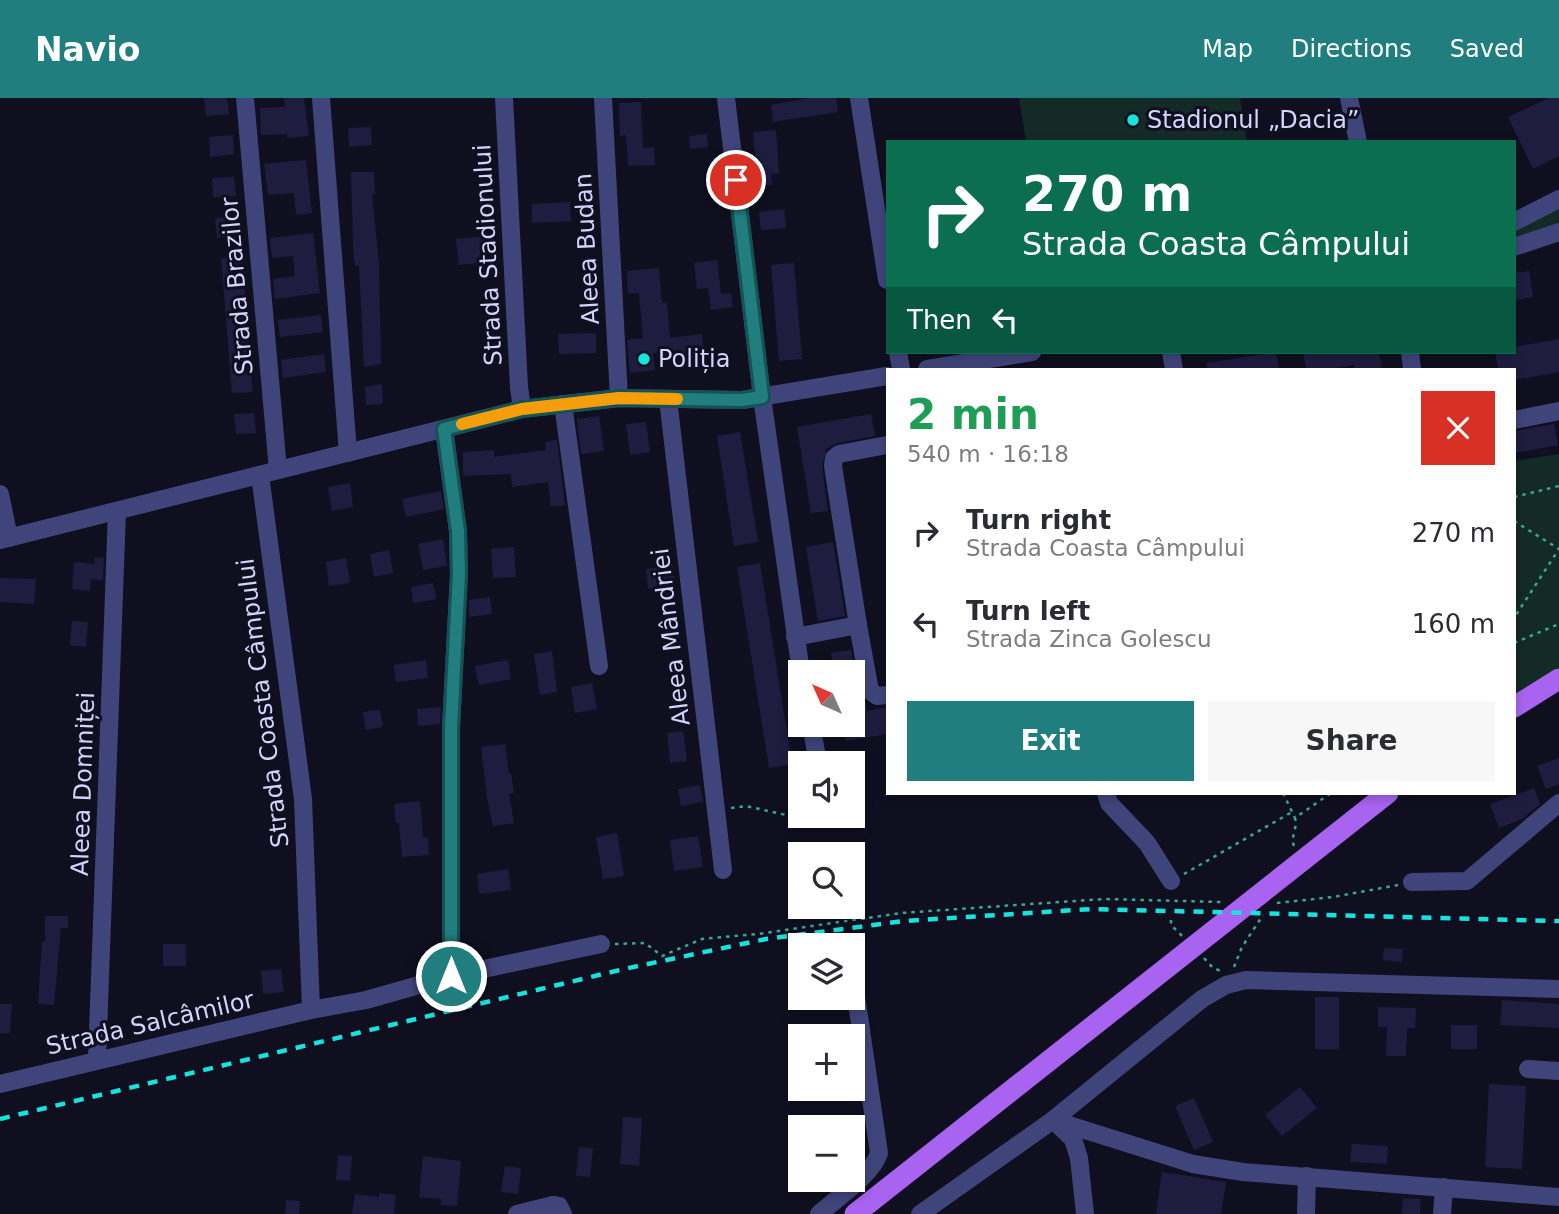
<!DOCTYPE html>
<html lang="en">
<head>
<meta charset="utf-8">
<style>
	:root { --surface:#fff; --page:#f7f7f7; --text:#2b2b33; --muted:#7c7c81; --accent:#217e7f }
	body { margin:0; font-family:"DejaVu Sans",sans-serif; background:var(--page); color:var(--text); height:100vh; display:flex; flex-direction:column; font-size:26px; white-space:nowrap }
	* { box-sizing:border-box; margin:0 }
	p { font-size:23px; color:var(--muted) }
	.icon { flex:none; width:38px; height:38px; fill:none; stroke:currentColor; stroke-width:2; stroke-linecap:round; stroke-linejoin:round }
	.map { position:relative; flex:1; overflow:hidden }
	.panel { position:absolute; left:886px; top:270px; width:630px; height:427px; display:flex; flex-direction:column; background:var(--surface); border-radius:0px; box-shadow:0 4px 10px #0003 }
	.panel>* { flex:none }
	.top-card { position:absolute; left:886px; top:42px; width:630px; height:214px; border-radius:0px; box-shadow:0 4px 10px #0003; background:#0b6e4f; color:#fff; overflow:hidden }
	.needle { width:46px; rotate:315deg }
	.buttons { position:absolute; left:788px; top:562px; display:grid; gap:14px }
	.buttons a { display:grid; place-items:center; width:77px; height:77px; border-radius:0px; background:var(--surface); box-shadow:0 4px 10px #0003; font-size:35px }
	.pin { position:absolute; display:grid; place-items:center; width:60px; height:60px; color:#fff; margin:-30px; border:4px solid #fff; border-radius:50%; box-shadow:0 2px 7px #0007 }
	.me { position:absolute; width:77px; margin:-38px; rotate:0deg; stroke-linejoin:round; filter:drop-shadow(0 0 5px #0008) }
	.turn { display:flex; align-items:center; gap:24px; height:147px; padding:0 21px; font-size:32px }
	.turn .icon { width:91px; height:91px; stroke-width:2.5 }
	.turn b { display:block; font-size:49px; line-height:60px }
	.then { display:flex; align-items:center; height:66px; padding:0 21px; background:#0003; gap:14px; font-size:26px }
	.round { display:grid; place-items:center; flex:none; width:74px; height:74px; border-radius:0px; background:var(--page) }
	.summary { display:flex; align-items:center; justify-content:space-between; height:119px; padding:0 21px }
	h1 { font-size:42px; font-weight:700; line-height:52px; color:#1e9e55 }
	.cta { display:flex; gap:14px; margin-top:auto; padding:14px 21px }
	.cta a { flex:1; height:80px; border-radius:0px; background:var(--accent); color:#fff; font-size:28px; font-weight:700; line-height:80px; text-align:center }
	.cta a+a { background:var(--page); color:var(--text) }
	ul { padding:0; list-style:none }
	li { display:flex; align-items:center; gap:21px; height:91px; padding:0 21px }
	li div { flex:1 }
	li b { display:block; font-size:26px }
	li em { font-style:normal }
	header { display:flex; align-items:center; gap:42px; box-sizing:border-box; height:98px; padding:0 35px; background:var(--accent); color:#fff }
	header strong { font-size:33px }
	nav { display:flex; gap:38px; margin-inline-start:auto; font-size:24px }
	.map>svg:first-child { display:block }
</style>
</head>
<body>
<header>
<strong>Navio</strong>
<nav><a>Map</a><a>Directions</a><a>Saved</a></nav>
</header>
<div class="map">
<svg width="1559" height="1116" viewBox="0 0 1559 1116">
	<rect width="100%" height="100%" fill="#100f20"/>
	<g fill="#132a26">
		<polygon points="1019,0 1240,0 1247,44 1026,44"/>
		<polygon points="1559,104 1559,131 1514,147 1514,127"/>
		<polygon points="1559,356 1559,570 1514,597 1514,363"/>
	</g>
	<g fill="#1f1d3f">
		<polygon points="204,0 227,0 229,16 206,18"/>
		<polygon points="284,0 304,0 309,38 287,40 287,36 261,37 260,10 285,9"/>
		<polygon points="809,0 836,0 838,14 773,24 771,7"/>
		<polygon points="1549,0 1559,0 1559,58 1533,71 1508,19"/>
		<polygon points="641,4 643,50 654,49 655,67 628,68 626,37 620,38 619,5"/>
		<polygon points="371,29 372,47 349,49 348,30"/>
		<polygon points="776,32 779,75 771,76 772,87 748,90 746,68 756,67 753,34"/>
		<polygon points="707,36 708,49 690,51 689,38"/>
		<polygon points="233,37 234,56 210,59 209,39"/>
		<polygon points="306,62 312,115 296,117 294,95 268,97 264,66"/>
		<polygon points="351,74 374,74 375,96 372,96 379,166 381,266 364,269 359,167 355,168 353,149"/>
		<polygon points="234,79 236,98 213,99 212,80"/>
		<polygon points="570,104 571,123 532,125 532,106"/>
		<polygon points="784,111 786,130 761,132 759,114"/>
		<polygon points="238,118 240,137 217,140 215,120"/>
		<polygon points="313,135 320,195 275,201 273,181 295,178 293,158 272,160 270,140"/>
		<polygon points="484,138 486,164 459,167 456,141"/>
		<polygon points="242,159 247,222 245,222 253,294 232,295 221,160"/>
		<polygon points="717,162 721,196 731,195 733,209 711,212 708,190 697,191 694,165"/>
		<polygon points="794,165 802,261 779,263 771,167"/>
		<polygon points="659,170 662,205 667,205 670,240 702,236 704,261 682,263 681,252 653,255 655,272 630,275 627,242 643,240 639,195 628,195 627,173"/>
		<polygon points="1529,173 1533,199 1514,202 1514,175"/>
		<polygon points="321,217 323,234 280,239 278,222"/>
		<polygon points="596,235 596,255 559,256 558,236"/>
		<polygon points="1559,241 1559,274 1514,282 1514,271 1498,271 1495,254 1514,254 1514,249"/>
		<polygon points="1276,254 1279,271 1207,271 1206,265"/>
		<polygon points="1303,254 1379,254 1382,271 1354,271 1354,267 1330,271 1306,271"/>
		<polygon points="324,256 326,274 283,280 281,262"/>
		<polygon points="382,286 383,306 366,307 365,289"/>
		<polygon points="254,315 256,335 236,336 234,316"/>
		<polygon points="871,316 875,338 837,345 826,351 822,369 828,413 811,415 797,329"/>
		<polygon points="599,318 604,353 581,356 577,321"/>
		<polygon points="646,324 650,354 630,357 626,326"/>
		<polygon points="1554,326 1558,347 1514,355 1514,333"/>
		<polygon points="740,334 758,444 734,448 717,338"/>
		<polygon points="557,342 565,407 551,409 548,384 512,389 511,376 463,378 463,354 494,352 494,359 546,352 545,344"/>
		<polygon points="350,385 353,409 332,413 328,389"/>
		<polygon points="441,393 444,411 406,419 402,401"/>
		<polygon points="443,441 447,468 423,472 418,446"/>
		<polygon points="833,444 845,518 818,523 806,449"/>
		<polygon points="514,449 516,479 493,480 491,451"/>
		<polygon points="389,452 393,475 374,479 370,456"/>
		<polygon points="95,459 104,460 103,482 91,481 90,493 72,491 74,464 95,466"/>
		<polygon points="346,460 350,485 329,488 326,464"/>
		<polygon points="760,465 792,666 769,670 737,469"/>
		<polygon points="673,468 675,488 648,491 646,471"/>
		<polygon points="0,480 36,481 34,506 0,504"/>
		<polygon points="433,485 436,501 413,505 411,489"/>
		<polygon points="490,499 492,516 469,519 469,502"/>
		<polygon points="72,523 88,524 86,549 70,547"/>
		<polygon points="851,552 859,595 866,604 867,613 887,609 887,636 846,643 843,626 852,626 852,574 834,574 831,555"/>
		<polygon points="552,553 557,594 540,597 534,556"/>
		<polygon points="426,562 428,580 396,584 394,567"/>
		<polygon points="508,562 511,581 479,587 475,568"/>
		<polygon points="592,585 597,611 575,615 571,589"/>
		<polygon points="441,609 440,626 418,628 417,611"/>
		<polygon points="380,612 383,629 366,632 363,614"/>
		<polygon points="683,633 687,663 670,665 667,635"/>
		<polygon points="505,646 509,676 511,675 514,695 509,696 514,725 493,728 487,699 481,649"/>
		<polygon points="1559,660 1559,686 1546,691 1537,668"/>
		<polygon points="700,687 703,704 681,708 678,691"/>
		<polygon points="1534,690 1540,706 1522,721 1499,730 1490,706"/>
		<polygon points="420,703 423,739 428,739 429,757 402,759 399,725 396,725 394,706"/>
		<polygon points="617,735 624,778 603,781 596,739"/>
		<polygon points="698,738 703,769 674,773 670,742"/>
		<polygon points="508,771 511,792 479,796 477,776"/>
		<polygon points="45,818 68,818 68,830 61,830 54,907 38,906 42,843 45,844"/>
		<rect x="163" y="846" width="23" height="22"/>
		<polygon points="1384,850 1403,851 1402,864 1383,862"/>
		<polygon points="281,871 284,894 263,896 261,873"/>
		<rect x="1315" y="899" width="24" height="52"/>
		<polygon points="1502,902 1559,906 1559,930 1500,927"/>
		<polygon points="0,906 12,906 10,935 0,935"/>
		<polygon points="1378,909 1416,910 1415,930 1407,930 1406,958 1386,958 1387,929 1378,929"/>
		<rect x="1451" y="927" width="26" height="24"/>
		<polygon points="1489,986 1526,988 1522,1071 1485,1069"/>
		<polygon points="1300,989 1317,1010 1282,1038 1265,1017"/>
		<polygon points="1194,1000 1213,1044 1194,1052 1175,1008"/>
		<polygon points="623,1019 642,1020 639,1068 620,1066"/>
		<polygon points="1352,1046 1388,1048 1387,1066 1350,1064"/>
		<polygon points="579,1049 593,1050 590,1079 576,1078"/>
		<polygon points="338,1057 352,1058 350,1083 336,1082"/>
		<polygon points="423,1058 461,1063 457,1108 441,1107 441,1101 419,1099"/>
		<polygon points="505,1068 521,1070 518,1096 501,1094"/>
		<polygon points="1162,1074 1226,1084 1221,1116 1156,1116"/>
		<polygon points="379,1095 396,1097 394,1116 352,1116 355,1096 379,1099"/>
		<polygon points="1403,1100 1421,1101 1420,1116 1402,1116"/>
		<polygon points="286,1102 300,1103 299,1116 285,1116"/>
	</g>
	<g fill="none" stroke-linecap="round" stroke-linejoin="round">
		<g stroke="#39a892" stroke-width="2.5" stroke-dasharray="3.5 5" stroke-linecap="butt">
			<polyline points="1514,399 1559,388"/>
			<polyline points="1514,423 1559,451 1514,520"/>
			<polyline points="1514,545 1559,526"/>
			<polyline points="1283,695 1295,720"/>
			<polyline points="731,710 746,708 817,724 824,718"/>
			<path d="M1294,748C1290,739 1298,730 1295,720L1331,695"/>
			<polyline points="1184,776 1292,714"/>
			<polyline points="1277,805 1333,799 1398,787"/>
			<polyline points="1171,822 1171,827 1182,838"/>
			<polyline points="615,846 645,845 662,858 702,841 758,836 901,815 1104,801 1221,804"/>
			<polyline points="1204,860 1213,870 1221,873"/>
			<polyline points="1234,869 1242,849 1263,817"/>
		</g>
		<g stroke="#3f457b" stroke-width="18">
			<polyline points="245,0 278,372"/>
			<polyline points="321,0 348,355"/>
			<polyline points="504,0 519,289 522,311"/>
			<polyline points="603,0 619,300"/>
			<polyline points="726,0 762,299 801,574"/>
			<polyline points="859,0 887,182"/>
			<polyline points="1349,0 1358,44"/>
			<polyline points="1514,124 1559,101"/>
			<polyline points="1514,149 1559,134"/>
			<polyline points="898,254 901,271"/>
			<polyline points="1171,254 1174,271"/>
			<polyline points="1410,254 1412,271"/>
			<polyline points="927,271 1032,254"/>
			<polyline points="668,301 723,772"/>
			<polyline points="563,306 599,568"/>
			<polyline points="1514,322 1559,313"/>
			<polyline points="444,331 458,433 459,476 451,630 451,878 601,846"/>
			<polyline points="260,377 303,701 311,912"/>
			<polyline points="0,396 9,440"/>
			<polyline points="0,442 522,311 619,300 742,302 887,278"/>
			<polyline points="858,527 870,593 877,598 887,597"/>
			<polyline points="795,539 858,527 833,368 834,360 839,356 887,347"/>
			<polyline points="811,626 818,665"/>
			<polyline points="1106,695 1109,705 1147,745 1171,783"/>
			<polyline points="1412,784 1467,783 1559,705"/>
			<polyline points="97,961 117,413"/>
			<polyline points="1528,971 1559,973"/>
			<polyline points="0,986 311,912 366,902 451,878"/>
			<polyline points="517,1116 553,1107 559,1108 563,1116"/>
			<path d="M819,1116C837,1100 872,1077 879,1055L855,891"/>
			<polyline points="920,1116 1053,1022 1193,1066 1243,1074 1559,1099"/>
			<polyline points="1085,1116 1079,1060 1073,1041 1053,1022 1202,901 1226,887 1246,882 1559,891"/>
			<polyline points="1306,1116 1307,1078"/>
			<polyline points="1442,1116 1444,1089"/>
		</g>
		<g stroke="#a864f0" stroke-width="21">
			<polyline points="1514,609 1559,581"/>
			<polyline points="855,1116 1388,695"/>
		</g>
		<polyline stroke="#15e4dc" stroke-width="4.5" stroke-dasharray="10 9" stroke-linecap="butt" points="0,1021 624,871 766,841 904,823 1092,811 1559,823"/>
	</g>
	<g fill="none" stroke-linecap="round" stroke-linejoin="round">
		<defs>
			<polyline id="route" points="451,878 451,630 459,476 458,433 444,331 522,311 619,300 742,302 762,299 736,82"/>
		</defs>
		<use href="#route" stroke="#155253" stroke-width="18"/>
		<use href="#route" stroke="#217e7f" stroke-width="12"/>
		<polyline stroke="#f59e0b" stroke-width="12" points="462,326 522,311 619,300 677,301"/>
	</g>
	<g fill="#15e4dc" stroke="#100f20" stroke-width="2.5">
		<circle cx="1133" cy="22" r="7"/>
		<circle cx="644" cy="261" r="7"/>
	</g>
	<g text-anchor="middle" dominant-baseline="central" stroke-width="6" stroke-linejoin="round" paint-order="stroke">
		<g font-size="24" fill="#d3d4fb" stroke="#100f20" text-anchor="start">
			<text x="1147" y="22">Stadionul „Dacia”</text>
			<text x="658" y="261">Poliția</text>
		</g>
		<g font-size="24" fill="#d3d4fb" stroke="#100f20">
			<text transform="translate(587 151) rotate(-93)">Aleea Budan</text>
			<text transform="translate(488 157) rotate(-93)">Strada Stadionului</text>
			<text transform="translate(237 188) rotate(-95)">Strada Brazilor</text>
			<text transform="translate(671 539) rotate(-97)">Aleea Mândriei</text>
			<text transform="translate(263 605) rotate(-97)">Strada Coasta Câmpului</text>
			<text transform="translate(83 686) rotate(-88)">Aleea Domniței</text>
			<text transform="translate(150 925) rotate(-13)">Strada Salcâmilor</text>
		</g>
	</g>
</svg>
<div class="buttons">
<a><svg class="needle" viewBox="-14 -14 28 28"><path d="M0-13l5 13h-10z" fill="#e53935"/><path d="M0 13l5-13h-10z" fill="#7c7c81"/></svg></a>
<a><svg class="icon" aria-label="sound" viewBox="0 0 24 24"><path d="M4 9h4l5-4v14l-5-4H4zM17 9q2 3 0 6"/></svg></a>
<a><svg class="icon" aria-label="search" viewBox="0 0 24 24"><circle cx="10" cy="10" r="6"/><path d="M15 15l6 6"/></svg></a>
<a><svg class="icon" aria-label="layers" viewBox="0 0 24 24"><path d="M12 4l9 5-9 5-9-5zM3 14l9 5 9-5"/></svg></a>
<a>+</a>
<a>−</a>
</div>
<div class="pin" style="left:736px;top:82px;background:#d93025"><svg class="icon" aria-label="arrive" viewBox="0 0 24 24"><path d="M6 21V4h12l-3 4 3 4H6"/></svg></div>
<svg class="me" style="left:451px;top:878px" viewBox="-20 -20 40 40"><circle r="17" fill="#217e7f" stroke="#fff" stroke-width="3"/><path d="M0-11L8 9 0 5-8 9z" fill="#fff"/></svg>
<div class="top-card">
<div class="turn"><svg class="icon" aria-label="right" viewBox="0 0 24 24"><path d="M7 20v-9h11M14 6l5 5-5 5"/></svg><div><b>270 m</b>Strada Coasta Câmpului</div></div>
<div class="then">Then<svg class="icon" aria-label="left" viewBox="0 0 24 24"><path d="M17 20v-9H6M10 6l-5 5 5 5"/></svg></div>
</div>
<section class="panel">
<div class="summary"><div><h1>2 min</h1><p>540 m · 16:18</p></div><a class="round" style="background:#d93025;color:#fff"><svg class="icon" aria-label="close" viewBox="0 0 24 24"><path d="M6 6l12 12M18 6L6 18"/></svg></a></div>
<ul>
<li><svg class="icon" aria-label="right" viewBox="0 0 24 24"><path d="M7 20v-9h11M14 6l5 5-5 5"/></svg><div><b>Turn right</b><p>Strada Coasta Câmpului</p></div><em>270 m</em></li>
<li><svg class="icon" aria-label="left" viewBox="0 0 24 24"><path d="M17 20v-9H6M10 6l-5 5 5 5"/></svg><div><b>Turn left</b><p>Strada Zinca Golescu</p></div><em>160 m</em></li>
</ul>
<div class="cta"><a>Exit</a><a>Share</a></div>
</section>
</div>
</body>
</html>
